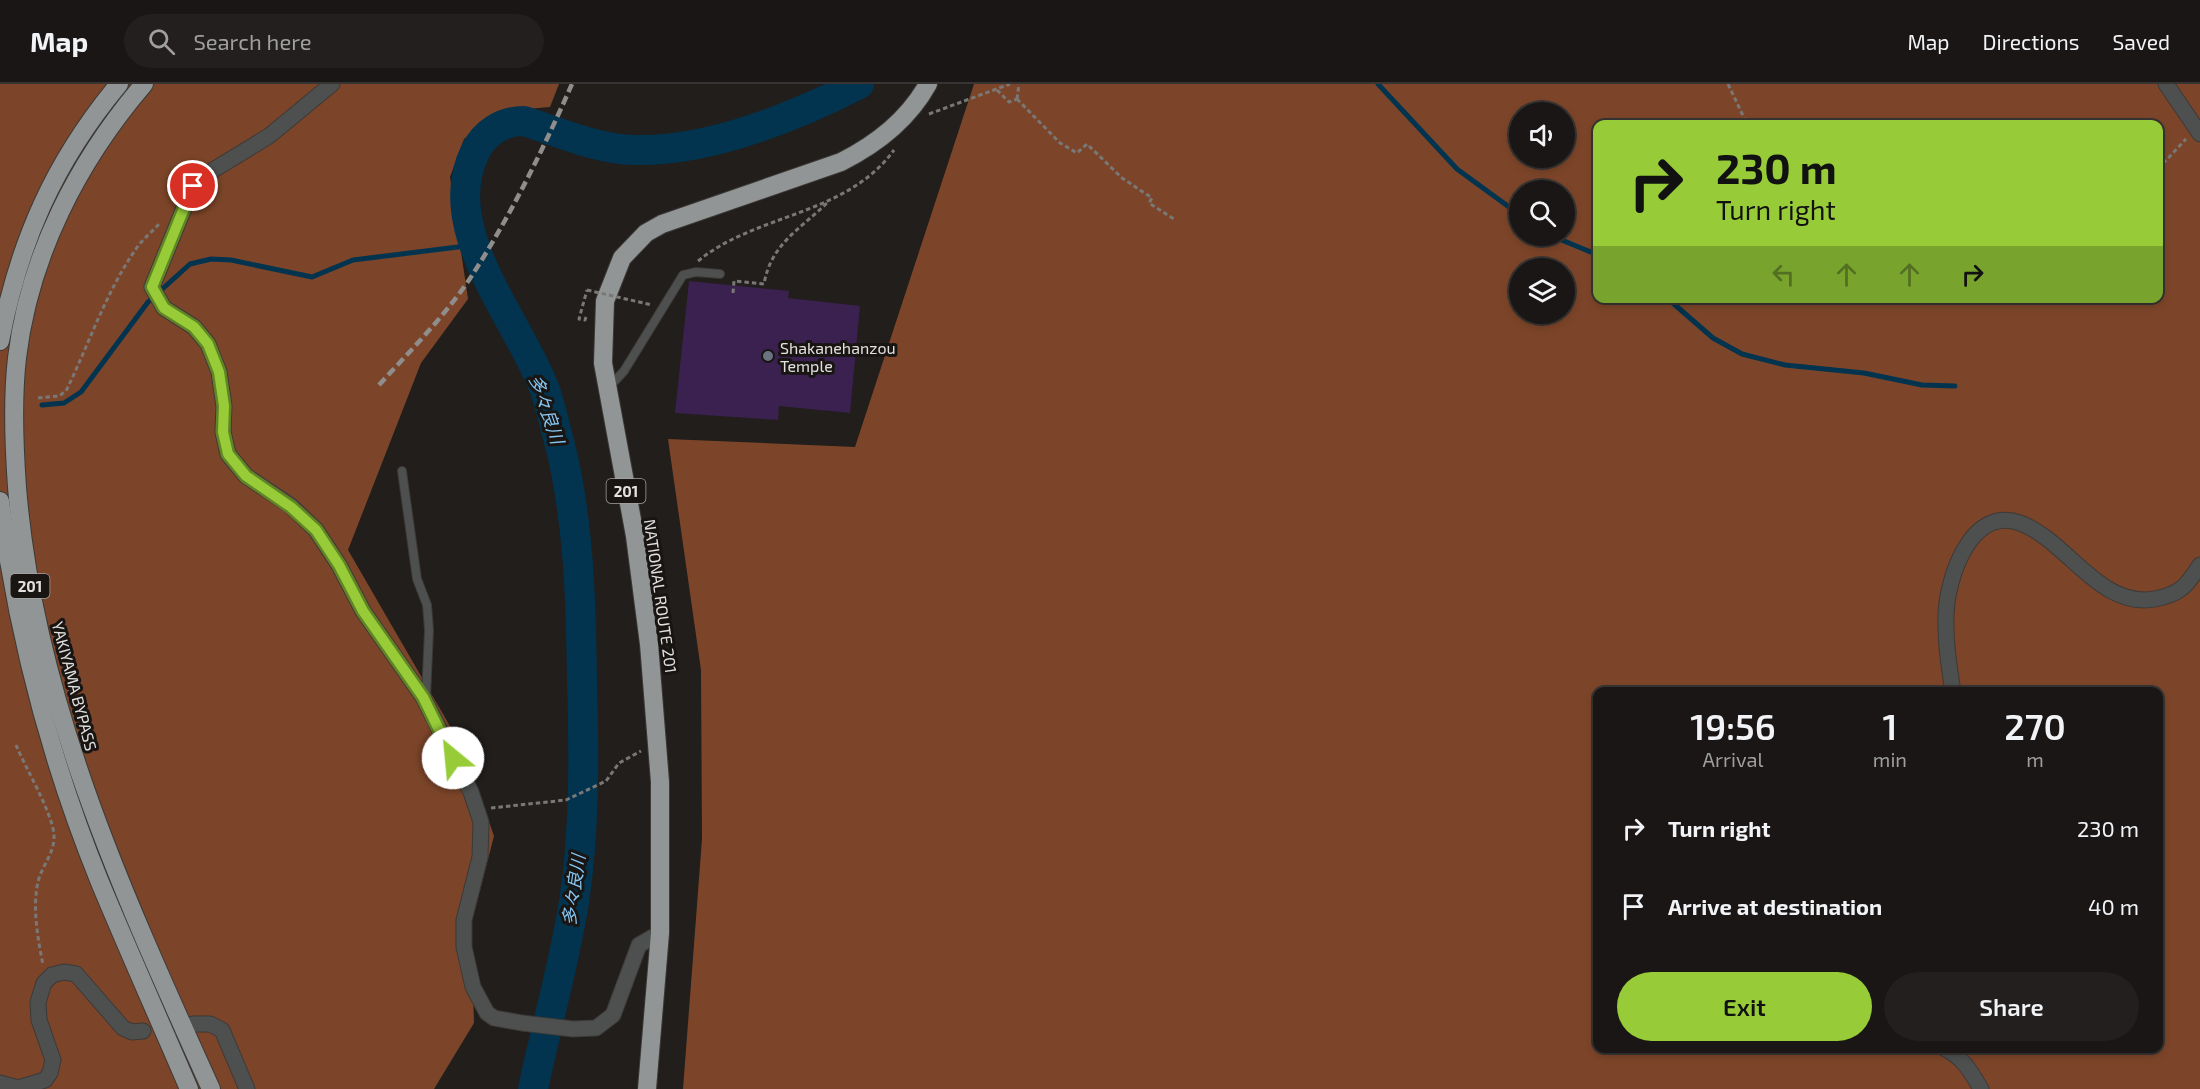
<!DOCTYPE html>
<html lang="en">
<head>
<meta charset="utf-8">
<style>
	:root { --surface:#191615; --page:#221f1e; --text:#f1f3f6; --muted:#9f9fa0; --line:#373534; --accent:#97cc38 }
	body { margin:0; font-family:"Exo 2","Noto Sans JP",sans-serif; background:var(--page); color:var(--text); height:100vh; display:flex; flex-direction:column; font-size:22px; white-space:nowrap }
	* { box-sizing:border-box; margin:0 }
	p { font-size:20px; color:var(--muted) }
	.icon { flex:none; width:33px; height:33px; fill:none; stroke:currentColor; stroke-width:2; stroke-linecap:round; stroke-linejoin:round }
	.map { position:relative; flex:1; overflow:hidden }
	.side { position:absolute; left:1593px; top:603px; width:570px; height:366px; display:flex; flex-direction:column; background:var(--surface); border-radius:12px; box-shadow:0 3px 9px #0003,0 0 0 2px var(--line) }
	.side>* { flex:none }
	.banner { position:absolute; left:1593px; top:36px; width:570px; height:183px; border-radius:12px; box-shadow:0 3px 9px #0003,0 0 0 2px var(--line); background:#97cc38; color:#111; overflow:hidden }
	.controls { position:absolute; left:1509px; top:18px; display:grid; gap:12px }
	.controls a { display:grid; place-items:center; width:66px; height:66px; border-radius:50%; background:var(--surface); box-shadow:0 3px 9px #0003,0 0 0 2px var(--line); font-size:30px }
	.pin { position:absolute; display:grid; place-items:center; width:51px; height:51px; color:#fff; margin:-26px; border:3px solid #fff; border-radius:50%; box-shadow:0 2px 6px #0007 }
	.me { position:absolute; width:66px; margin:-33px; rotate:332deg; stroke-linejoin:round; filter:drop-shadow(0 0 4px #0008) }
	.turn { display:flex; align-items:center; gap:21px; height:126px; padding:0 24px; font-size:27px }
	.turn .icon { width:78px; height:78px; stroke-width:2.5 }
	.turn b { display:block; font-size:42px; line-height:51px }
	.lanes { display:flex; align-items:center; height:57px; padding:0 24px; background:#0003; justify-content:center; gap:30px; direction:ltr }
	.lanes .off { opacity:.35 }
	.eta { display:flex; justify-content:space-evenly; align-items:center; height:102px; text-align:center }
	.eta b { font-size:36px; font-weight:600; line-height:42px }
	.primary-button { display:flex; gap:12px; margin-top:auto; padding:12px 24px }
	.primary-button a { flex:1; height:69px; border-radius:36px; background:var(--accent); color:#111; font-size:24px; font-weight:600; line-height:69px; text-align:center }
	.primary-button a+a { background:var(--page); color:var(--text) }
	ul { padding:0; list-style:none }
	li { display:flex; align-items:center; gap:18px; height:78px; padding:0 24px }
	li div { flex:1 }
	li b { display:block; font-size:22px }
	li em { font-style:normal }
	header { display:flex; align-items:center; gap:36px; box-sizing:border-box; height:84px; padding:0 30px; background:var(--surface); border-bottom:2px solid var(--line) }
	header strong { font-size:28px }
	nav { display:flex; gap:33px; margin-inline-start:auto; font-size:21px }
	.search { width:420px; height:54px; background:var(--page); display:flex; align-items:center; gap:15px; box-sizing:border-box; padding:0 21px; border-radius:33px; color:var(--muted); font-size:22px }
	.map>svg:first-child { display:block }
</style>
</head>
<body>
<header>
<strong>Map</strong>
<div class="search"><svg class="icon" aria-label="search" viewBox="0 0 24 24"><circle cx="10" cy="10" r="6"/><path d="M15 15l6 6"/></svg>Search here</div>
<nav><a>Map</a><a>Directions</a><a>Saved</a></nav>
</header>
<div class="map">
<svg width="2200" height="1005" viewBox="0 0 2200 1005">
	<rect width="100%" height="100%" fill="#211e1c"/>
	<g fill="#7c4529" fill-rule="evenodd">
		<polygon points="0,0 559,0 550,23 502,27 464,55 450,93 468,215 421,279 348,466 465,668 494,752 471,841 474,939 434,1005 0,1005"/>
		<path d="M974,0H2200V1005H683L702,755L701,586L668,355L855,363ZM1520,28H1564V74H1520ZM1598,40H2158V214H1598ZM1520,106H1564V152H1520ZM1520,184H1564V230H1520ZM1598,608H2158V964H1598Z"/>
	</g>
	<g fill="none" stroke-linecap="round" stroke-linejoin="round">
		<g stroke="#02344f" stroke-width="5">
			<polyline points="1378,0 1457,85 1520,131"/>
			<polyline points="1552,152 1598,171"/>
			<polyline points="1667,214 1713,254 1742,270 1785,281 1864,289 1922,301 1955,302"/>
			<polyline points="42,321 64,319 81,308 148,218 190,180 211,175 231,176 312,193 353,176 474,161"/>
		</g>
		<path stroke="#02344f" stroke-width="30" d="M533,1005C546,943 564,881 574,818C585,745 584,670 582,597C581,517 579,438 560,361C555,343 551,324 545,306C518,235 437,145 475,68C484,49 502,37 524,37C559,48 596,65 634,66C708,68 794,33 859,0"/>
	</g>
	<polygon fill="#3a2150" points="689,197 789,207 788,214 860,222 850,329 779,322 778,336 675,329"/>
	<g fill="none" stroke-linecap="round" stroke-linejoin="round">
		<defs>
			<g id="lane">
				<polyline points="610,302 624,287 683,191 696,188 720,190"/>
				<polyline points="402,387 417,495 427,521 429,546 426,613"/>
			</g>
			<g id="street">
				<polyline points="332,0 269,52 205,91 193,102 152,203 164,224 194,243 208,260 219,288 224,322 223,348 228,370 246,392 291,422 316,446 339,481 363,527 423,613 471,708 481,738 480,773 464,836 464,863 473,903 487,929 494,934 522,939 573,945 596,944 613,931 639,861 660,849"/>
				<polyline points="2166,0 2200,50"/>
				<path d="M1953,608C1949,582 1945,557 1946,531C1947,494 1971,421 2020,439C2067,456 2099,525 2155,515C2180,510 2186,503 2200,481"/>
				<polyline points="193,940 210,940 222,946 247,1005"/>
				<path d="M1944,964C1963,973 1971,988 1981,1005"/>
				<polyline points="0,999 18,1004 45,996 50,989 53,976 39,936 38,918 44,899 52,891 64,888 76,890 123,944 132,948 143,947"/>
			</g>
			<g id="highway">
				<path d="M144,0C78,77 29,172 17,274C12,317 14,361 17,403C34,617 124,812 211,1005"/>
				<path d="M0,257C19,158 54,78 119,0"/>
				<path d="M0,417C17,547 50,675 99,796C128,866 159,935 189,1005"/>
				<path d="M647,1005L660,849V698L649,560L635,452L603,279L605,217L622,174L646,149L662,140L841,78C877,60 908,36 928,0"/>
			</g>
		</defs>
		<use href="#lane" stroke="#3c3937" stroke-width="10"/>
		<use href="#street" stroke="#3c3937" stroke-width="17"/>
		<use href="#highway" stroke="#3c3937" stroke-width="20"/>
		<g stroke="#7a7876" stroke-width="3" stroke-dasharray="4.5 3" stroke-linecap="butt">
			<polyline points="1728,0 1747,40"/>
			<polyline points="997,6 1009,18 1017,15"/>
			<polyline points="1017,15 1060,59 1077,69 1087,60 1122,94 1152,114 1149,119 1174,135"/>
			<polyline points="1017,15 1019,0"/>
			<polyline points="929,30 1010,0"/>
			<polyline points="2158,85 2186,55"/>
			<path d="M698,177C757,129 846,132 894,66"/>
			<path d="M733,209L734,197L764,200C771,160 799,146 827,119"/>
			<polyline points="586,233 585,236 579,235 587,206"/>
			<path d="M38,314L59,312L66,307C90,258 106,207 138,162C144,154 153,147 160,139"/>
			<path d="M16,661C26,685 52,728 54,751C55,769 42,781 38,798C32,824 38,855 43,881"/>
			<polyline points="491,724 566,716 606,697 619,679 641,667"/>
		</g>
		<use href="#lane" stroke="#4e5050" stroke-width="8"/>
		<use href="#street" stroke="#4e5050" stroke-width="15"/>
		<use href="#highway" stroke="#919595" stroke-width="18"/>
		<path stroke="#908e8c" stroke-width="4.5" stroke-dasharray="9 4.5" stroke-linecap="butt" d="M379,301C410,267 443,234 469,196C509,135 543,66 572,0"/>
		<polyline stroke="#7a7876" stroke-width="3" stroke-dasharray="4.5 3" stroke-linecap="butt" points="587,206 652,221"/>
	</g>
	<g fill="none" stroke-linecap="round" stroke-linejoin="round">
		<defs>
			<polyline id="route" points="193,102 152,203 164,224 194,243 208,260 219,288 224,322 223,348 228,370 246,392 291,423 316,446 339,481 363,527 423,613 453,674"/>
		</defs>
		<use href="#route" stroke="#628524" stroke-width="15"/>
		<use href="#route" stroke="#97cc38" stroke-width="10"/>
	</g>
	<circle fill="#6b7280" stroke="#181513" stroke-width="2" cx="768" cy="272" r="6"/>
	<g text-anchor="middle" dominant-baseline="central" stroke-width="6" stroke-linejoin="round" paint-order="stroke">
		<g fill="#181513" stroke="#a5a3a2" stroke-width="1.5">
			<rect x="606.5" y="395" width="39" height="24" rx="4.5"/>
			<rect x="10.5" y="490" width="39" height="24" rx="4.5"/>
		</g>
		<g font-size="15" font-weight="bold" fill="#e2e0df">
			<text x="626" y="407">201</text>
			<text x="30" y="502">201</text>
		</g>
		<g font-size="16" fill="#e2e0df" stroke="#181513" text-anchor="start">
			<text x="780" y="263">Shakanehanzou<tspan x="780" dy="18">Temple</tspan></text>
		</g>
		<g font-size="16" fill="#e2e0df" stroke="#181513">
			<text transform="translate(661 512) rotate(82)">NATIONAL ROUTE 201</text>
			<text transform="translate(75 602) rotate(75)">YAKIYAMA BYPASS</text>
		</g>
		<g font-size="18" font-style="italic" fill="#85c6f3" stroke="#181513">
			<text transform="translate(547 325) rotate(71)">多々良川</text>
			<text transform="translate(573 806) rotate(-82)">多々良川</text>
		</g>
	</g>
</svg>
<div class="controls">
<a><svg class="icon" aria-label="sound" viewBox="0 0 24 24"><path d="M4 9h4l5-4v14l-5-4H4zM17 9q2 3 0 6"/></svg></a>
<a><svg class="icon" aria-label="search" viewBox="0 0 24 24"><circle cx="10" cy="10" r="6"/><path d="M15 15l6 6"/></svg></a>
<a><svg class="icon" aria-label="layers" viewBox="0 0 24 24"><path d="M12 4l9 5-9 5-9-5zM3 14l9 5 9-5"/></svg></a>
</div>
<div class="pin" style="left:193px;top:102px;background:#d93025"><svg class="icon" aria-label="arrive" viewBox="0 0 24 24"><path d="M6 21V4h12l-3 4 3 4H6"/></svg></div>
<svg class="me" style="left:453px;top:674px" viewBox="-20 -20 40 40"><circle r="19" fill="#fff"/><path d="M0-13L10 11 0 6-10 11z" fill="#97cc38"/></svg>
<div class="banner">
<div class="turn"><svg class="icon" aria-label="right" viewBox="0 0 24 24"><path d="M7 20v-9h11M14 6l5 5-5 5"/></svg><div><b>230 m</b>Turn right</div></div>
<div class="lanes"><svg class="icon off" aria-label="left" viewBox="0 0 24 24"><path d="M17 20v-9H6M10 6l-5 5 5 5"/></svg><svg class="icon off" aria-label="ahead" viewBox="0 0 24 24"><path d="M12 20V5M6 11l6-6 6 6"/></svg><svg class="icon off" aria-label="ahead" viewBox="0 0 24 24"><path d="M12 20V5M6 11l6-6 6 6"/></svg><svg class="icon" aria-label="right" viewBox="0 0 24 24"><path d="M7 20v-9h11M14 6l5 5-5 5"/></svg></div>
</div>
<section class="side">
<div class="eta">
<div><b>19:56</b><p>Arrival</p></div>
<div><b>1</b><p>min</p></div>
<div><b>270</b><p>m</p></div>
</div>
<ul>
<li><svg class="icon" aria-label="right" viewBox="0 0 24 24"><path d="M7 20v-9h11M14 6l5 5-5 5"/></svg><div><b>Turn right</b></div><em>230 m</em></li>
<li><svg class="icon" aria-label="arrive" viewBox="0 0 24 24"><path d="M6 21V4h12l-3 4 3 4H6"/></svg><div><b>Arrive at destination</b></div><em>40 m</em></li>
</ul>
<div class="primary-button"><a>Exit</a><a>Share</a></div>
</section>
</div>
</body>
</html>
